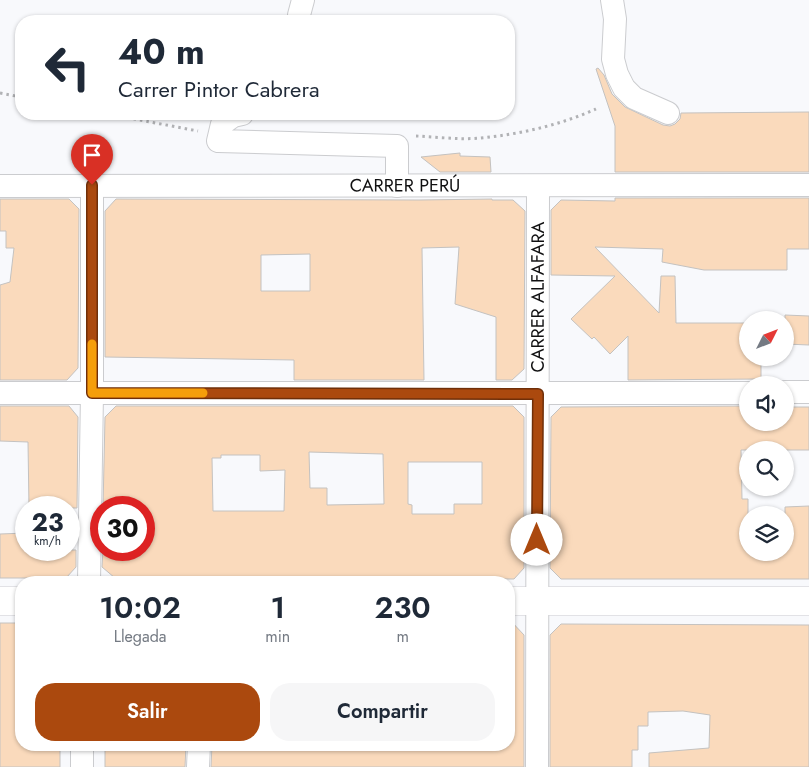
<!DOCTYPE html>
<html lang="es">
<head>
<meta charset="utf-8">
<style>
	:root { --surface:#fff; --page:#f6f6f7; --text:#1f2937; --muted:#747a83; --accent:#ab490e }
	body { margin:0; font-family:Jost,sans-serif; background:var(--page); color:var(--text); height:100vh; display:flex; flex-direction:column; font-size:19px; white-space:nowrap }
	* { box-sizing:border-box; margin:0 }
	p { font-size:16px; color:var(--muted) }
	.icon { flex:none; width:28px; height:28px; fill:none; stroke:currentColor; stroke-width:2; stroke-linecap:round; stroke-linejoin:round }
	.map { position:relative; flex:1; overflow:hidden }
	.sheet { position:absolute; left:15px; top:576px; width:500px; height:175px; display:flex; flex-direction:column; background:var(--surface); border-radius:20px; box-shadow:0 1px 4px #0004 }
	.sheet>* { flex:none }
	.hud { position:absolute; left:15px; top:15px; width:500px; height:105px; border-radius:20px; box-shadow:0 1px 4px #0004; background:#fff; color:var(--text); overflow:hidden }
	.needle { width:32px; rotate:48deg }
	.fabs { position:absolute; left:739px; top:311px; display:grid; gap:10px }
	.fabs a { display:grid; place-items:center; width:55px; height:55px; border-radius:50%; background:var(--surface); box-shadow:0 1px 4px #0004; font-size:25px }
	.speed { position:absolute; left:15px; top:496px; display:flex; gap:10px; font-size:25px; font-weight:700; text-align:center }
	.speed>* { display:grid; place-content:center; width:65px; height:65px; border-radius:50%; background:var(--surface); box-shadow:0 1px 4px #0004; line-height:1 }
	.speed small { font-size:12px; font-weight:400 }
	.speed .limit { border:8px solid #d22; background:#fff; color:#111 }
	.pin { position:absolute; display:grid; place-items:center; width:42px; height:42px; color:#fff; margin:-51px -21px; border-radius:50% 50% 50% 0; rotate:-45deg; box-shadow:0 0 5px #0007 }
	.pin .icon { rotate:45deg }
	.me { position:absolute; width:55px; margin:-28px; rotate:0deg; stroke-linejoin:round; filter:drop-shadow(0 0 4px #0008) }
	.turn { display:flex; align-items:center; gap:18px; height:105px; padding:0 20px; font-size:22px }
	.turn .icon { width:65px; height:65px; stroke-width:2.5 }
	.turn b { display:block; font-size:35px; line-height:42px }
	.eta { display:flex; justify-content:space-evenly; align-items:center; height:85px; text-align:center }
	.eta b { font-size:30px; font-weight:600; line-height:35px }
	.primary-button { display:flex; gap:10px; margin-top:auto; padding:10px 20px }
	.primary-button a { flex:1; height:58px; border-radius:20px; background:var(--accent); color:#fff; font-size:20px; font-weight:600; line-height:58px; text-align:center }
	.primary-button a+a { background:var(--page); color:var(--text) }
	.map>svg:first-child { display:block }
</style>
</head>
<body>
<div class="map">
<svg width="809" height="767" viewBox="0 0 809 767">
	<rect width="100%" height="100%" fill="#f8f9fc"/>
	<g fill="#fadabc" stroke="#c4c2c0" fill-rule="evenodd">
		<polygon points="598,68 604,75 612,94 625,107 663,125 670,126 675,124 680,119 681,113 809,112 809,172 615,172 615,126 596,69"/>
		<polygon points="460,153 460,156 490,157 491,172 440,172 421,157"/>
		<polygon points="615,198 809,198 809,249 787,249 787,270 704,270 662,262 663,249 595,247 659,313 661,276 675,276 676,323 748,323 748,358 761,358 761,379 628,380 628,336 610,354 594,337 592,339 571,319 615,276 551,275 551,210 561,200 615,201"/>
		<polygon points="0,199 69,199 79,209 78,368 67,380 0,380 0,285 10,282 14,248 6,248 6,231 0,231"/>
		<path d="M116,199L419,200L492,199V200H513L525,211L524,369L512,380H496V317L455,304L459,247L422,248L424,380H294V360L105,357V211ZM310,254V291H261V255Z"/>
		<polygon points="785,315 809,316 809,345 785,344"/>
		<polygon points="0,406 69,406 78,417 77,508 29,508 28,442 0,441"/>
		<path d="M116,406H513L524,417V568L514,579L115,578L102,567L103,550H144V508H103L105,417ZM309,452L383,454L384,504L327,505V488H310ZM221,455H260V471L285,470L284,511H213L212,458H221ZM408,462H482V504H454V514H412V505L408,504Z"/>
		<polygon points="748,406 748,422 785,422 785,407 809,407 809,450 741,450 742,499 748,499 748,552 785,552 785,507 809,506 809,579 561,579 550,568 551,417 561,407"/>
		<polygon points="26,533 26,550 76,550 76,567 66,578 0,578 0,534"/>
		<polygon points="509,619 524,635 524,767 211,767 212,745 509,745"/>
		<polygon points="0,623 21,623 21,745 60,745 60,767 0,767"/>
		<polygon points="561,624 809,625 809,767 649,767 649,753 709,748 710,715 683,711 648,712 648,726 638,726 638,750 632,750 632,767 550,767 550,635"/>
		<polygon points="105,745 186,745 185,767 105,767"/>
	</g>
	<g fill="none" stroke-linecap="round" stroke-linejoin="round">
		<defs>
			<g id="minor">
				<polyline points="612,0 615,19 613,59 617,74 624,88 634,98 668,113"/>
				<polyline points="299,21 299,15 303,0"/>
				<polyline points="242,114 233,116 222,124 218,141 397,146 397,186"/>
				<path id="s1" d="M0,186L809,185"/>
				<polyline points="785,392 809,392"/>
				<polyline points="0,393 748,393"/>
				<polyline points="89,582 92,393 92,185"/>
				<polyline points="82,767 82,745"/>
				<polyline points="198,767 199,745"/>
				<path id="s2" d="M537,767L538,186"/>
			</g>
			<g id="major">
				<polyline points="0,601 21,601"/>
				<polyline points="509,601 809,601"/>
			</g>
		</defs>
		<use href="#minor" stroke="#cbcccf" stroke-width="24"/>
		<use href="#major" stroke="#cbcccf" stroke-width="29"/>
		<g stroke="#b1b2b5" stroke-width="3" stroke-dasharray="2.5 4" stroke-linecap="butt">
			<polyline points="0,93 21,97"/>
			<polyline points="108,114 198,131"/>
			<path d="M416,136C437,137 460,140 481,138C521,134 560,125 596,109"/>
		</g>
		<use href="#minor" stroke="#fff" stroke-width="22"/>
		<use href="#major" stroke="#fff" stroke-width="28"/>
	</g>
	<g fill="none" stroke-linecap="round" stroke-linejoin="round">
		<defs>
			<polyline id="route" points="92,185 92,393 538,394 537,540"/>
		</defs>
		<use href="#route" stroke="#6f2f09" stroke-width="12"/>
		<use href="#route" stroke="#ab490e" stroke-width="9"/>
		<polyline stroke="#f59e0b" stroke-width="9" points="92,344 92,393 203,393"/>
	</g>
	<g text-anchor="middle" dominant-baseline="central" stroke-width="4" stroke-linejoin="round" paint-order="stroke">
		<g font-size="18" fill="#101011" stroke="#fff">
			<text stroke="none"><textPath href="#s1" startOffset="405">CARRER PERÚ</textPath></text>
			<text stroke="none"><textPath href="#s2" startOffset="470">CARRER ALFAFARA</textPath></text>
		</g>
	</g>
</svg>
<div class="fabs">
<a><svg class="needle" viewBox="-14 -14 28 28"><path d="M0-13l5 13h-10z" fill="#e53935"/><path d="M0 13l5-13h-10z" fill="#747a83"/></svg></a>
<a><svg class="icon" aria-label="sound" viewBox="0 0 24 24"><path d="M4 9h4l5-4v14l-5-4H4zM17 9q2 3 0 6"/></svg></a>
<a><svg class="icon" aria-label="search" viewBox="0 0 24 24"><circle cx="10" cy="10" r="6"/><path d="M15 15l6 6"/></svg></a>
<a><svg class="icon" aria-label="layers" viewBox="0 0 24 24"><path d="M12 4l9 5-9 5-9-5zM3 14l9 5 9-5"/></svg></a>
</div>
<div class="speed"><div>23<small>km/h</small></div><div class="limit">30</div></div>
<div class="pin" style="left:92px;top:185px;background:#d93025"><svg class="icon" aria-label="arrive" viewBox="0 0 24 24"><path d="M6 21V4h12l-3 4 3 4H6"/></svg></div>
<svg class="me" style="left:537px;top:540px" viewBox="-20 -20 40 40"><circle r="19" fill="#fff"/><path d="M0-13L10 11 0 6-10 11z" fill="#ab490e"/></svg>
<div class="hud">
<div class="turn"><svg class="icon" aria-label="left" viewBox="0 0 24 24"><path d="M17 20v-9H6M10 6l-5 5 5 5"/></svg><div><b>40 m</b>Carrer Pintor Cabrera</div></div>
</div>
<section class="sheet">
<div class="eta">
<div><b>10:02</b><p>Llegada</p></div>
<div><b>1</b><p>min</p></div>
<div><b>230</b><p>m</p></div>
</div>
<div class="primary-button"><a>Salir</a><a>Compartir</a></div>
</section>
</div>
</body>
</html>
